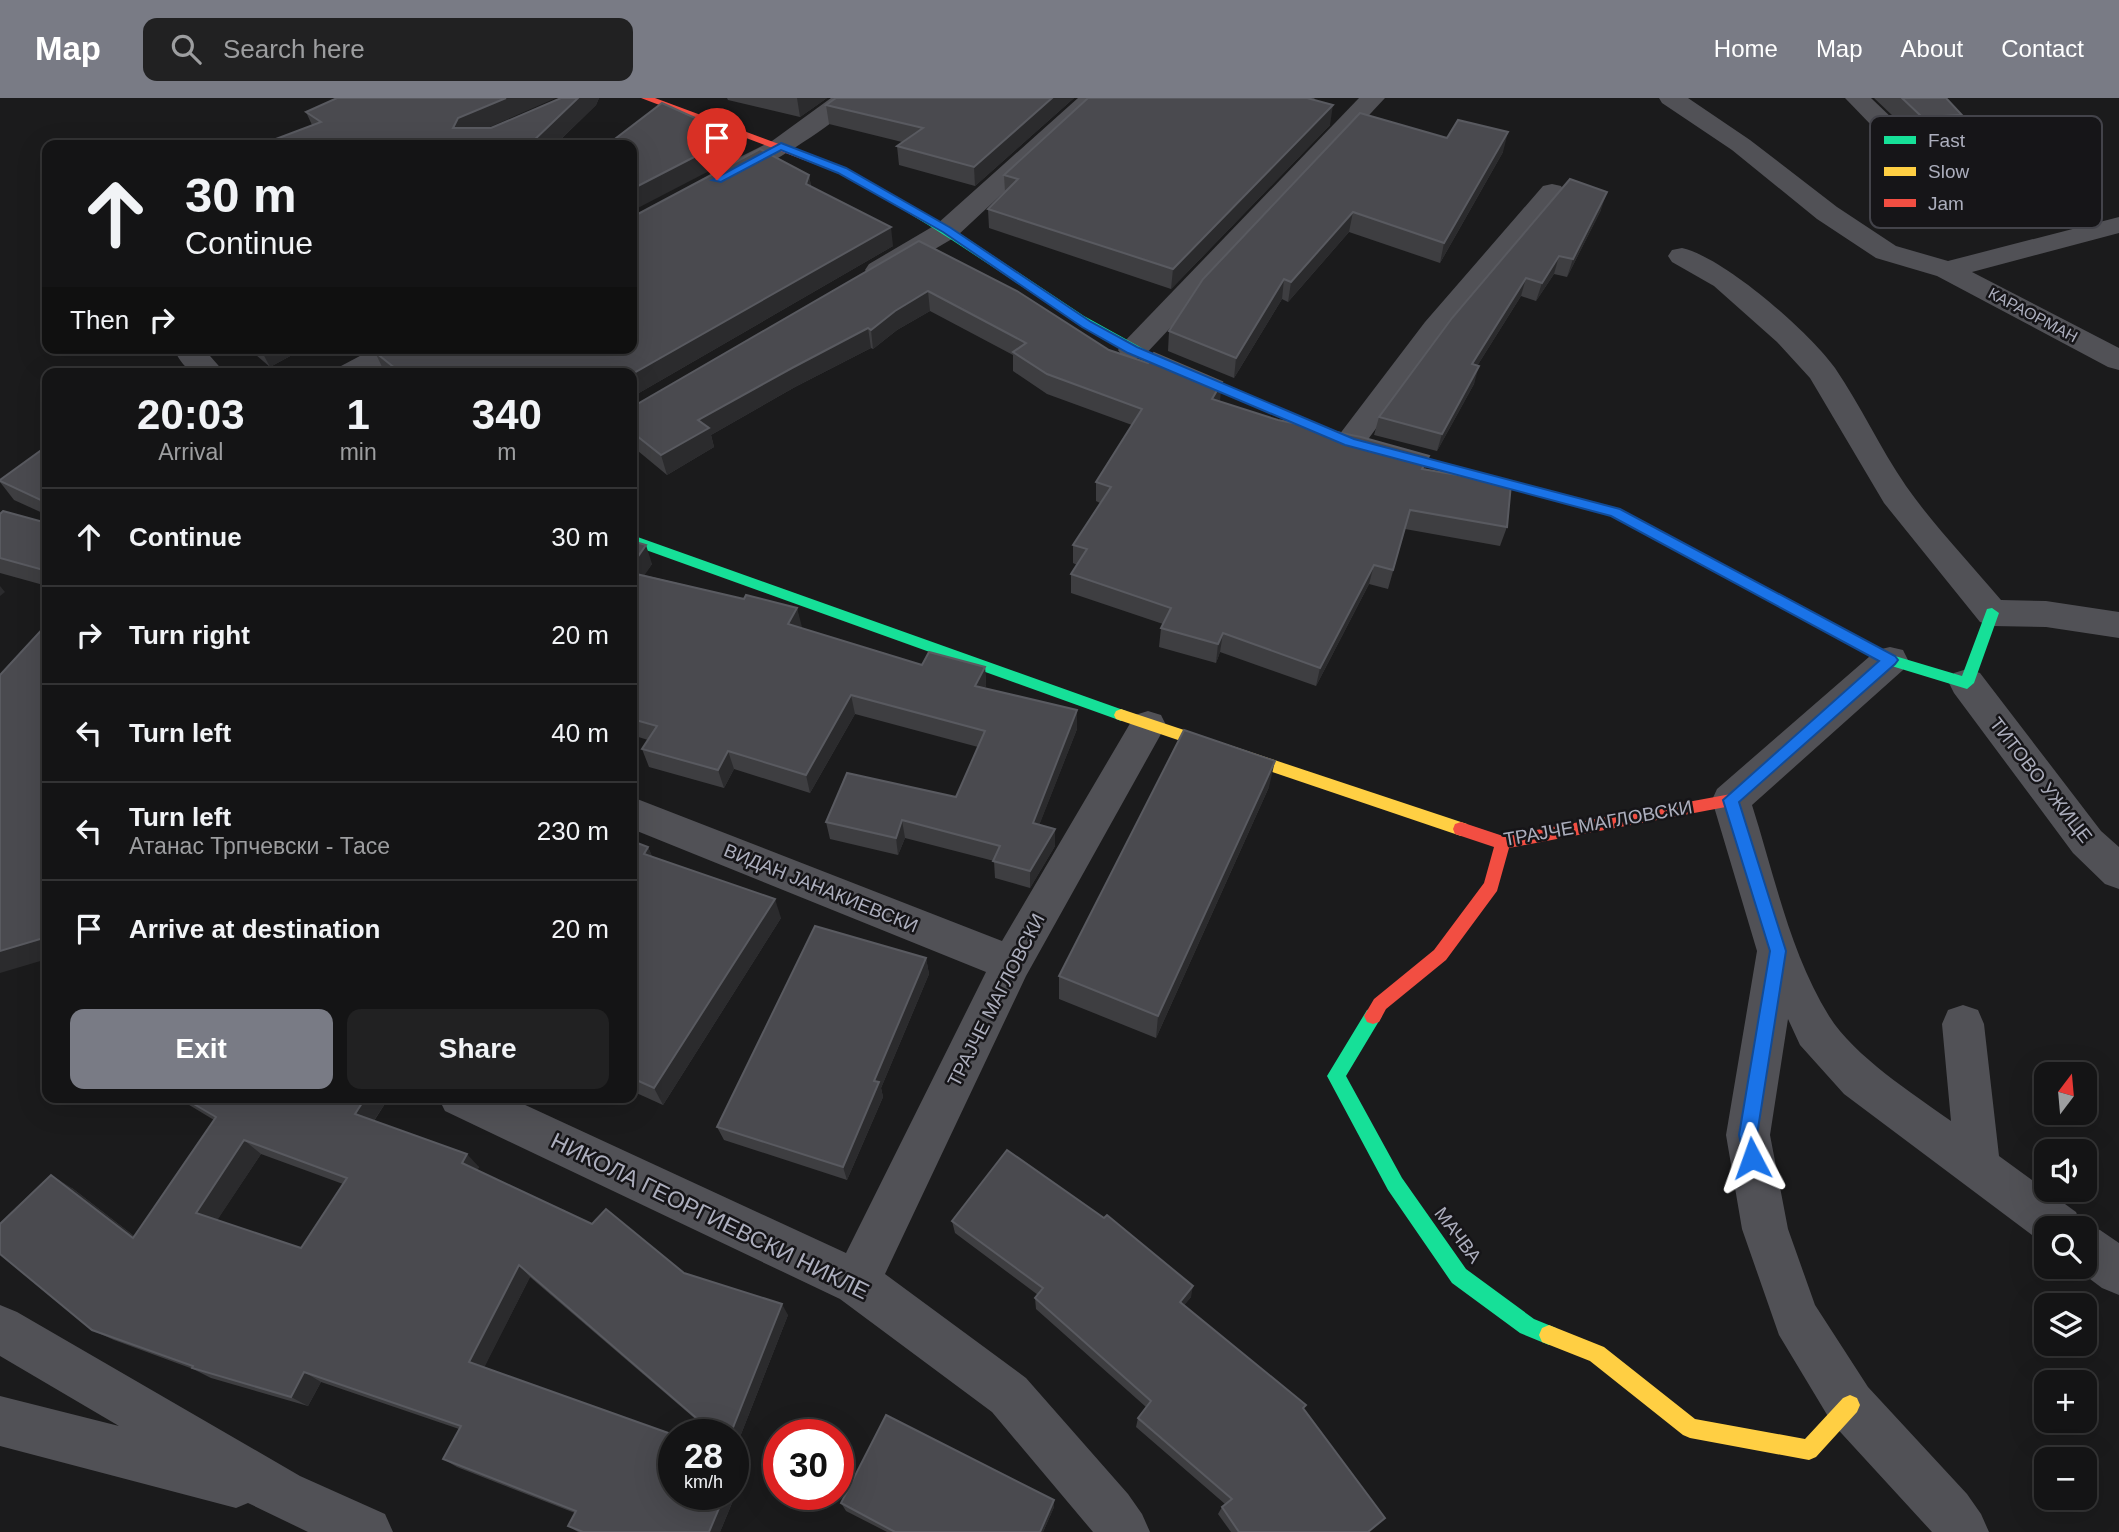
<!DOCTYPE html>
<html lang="en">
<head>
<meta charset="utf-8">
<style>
	:root { --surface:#141415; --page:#212122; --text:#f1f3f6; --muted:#9d9ea0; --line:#333334; --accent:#797b85 }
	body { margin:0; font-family:Helvetica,sans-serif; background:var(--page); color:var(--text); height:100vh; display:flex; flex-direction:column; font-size:26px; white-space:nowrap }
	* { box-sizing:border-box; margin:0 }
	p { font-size:23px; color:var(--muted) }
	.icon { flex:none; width:38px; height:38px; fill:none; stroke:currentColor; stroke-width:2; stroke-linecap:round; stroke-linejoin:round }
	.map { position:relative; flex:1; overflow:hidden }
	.panel { position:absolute; left:42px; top:270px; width:595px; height:735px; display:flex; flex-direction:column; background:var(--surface); border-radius:14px; box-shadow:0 7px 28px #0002,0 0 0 2px var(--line) }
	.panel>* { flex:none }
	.guide { position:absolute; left:42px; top:42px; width:595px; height:214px; border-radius:14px; box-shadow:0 7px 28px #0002,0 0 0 2px var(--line); background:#141415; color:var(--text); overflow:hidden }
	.needle { width:46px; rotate:16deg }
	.tools { position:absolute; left:2034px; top:964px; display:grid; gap:14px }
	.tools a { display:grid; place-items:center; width:63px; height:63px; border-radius:14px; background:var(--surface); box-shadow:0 7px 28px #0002,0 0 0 2px var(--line); font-size:35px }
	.speed { position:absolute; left:658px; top:1321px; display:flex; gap:14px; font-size:35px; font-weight:700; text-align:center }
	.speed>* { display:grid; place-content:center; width:91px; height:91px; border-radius:50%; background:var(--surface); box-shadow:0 7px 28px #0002,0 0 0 2px var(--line); line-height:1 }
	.speed small { font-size:18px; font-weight:400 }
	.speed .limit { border:10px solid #d22; background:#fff; color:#111 }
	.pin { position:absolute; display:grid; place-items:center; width:60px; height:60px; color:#fff; margin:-72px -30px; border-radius:50% 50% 50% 0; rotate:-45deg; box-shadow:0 0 7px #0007 }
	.pin .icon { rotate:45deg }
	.me { position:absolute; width:77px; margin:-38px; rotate:356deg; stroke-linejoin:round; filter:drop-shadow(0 0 5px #0008) }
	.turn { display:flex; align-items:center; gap:24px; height:147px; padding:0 28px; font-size:32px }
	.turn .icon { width:91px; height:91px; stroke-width:2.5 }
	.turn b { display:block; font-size:49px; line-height:60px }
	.then { display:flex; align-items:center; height:66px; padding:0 28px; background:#0003; gap:14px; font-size:26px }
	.eta { display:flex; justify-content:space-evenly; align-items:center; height:119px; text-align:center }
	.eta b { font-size:42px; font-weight:600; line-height:49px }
	.button { display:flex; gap:14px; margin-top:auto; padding:14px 28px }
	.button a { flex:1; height:80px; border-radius:14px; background:var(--accent); color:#fff; font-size:28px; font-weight:600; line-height:80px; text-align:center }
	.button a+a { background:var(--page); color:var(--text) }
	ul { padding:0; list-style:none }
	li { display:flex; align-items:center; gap:21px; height:98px; padding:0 28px; border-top:2px solid var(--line) }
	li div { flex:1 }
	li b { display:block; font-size:26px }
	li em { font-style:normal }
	header { display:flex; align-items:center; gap:42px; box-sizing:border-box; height:98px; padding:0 35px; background:var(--accent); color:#fff }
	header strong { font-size:33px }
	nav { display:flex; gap:38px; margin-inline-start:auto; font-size:24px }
	.search { width:490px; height:63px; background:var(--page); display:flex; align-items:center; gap:18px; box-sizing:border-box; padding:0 24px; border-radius:14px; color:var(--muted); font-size:26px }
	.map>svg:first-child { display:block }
</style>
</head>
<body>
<header>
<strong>Map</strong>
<div class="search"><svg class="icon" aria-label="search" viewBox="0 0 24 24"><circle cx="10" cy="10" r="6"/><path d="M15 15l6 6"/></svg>Search here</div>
<nav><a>Home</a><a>Map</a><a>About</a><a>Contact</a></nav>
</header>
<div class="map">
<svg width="2119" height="1434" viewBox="0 0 2119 1434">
	<rect width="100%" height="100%" fill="#1b1b1c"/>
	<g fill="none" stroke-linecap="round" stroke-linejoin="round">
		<g fill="#515156" fill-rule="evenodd">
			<path d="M831,0H859C847,18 770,68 748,75C742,77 738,76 732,75L728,69L732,63L772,43Z"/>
			<polygon points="1078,0 1105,0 957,138 889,178 879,180 869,178 865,172 869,166 937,126"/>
			<polygon points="1359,0 1385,0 1143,259 1133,261 1123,259 1118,252 1123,245"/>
			<polygon points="1659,0 1688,0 1750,42 1837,109 1896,148 1948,163 2119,119 2119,135 1972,174 2119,250 2119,272 2108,269 1937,178 1876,160 1817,121 1732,52 1662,5"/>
			<polygon points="1845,0 1871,0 1921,48 1925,54 1921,60 1912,62 1903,60"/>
			<polygon points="1552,86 1561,88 1565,94 1561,100 1445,236 1361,351 1350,355 1339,351 1334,344 1339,337 1425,224 1543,88"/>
			<path d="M1682,150C1725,160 1809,234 1835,270C1861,308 1880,350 1906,388C1934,428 1970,465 2001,502L2046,503L2119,514V540L2046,529L1992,528L1980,524L1884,405L1810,280L1777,244L1714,188L1672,164L1668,158L1672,152Z"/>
			<path d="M173,250H203L225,275C195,275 188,279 173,250Z"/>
			<path d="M375,250H413C396,275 363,275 337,275L341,268Z"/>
			<path d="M1890,549L1903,552L1908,562L1903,572L1752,707C1774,776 1790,855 1829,918C1855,959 1912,995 1951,1023L1942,926L1948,912L1963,907L1978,912L1984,926L1999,1058L2076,1114L2081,1126L2100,1132L2119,1145V1197L2102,1190L2074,1169H2084V1130H2046V1147L2044,1146L1844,996L1800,947L1788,921L1770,1037L1788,1131L1815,1207L1868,1289L1967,1396L1981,1416L1989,1434H1932L1832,1325L1779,1237L1742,1131L1726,1037L1757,853L1712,702L1717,691L1877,552Z"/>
			<polygon points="1967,571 1980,575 2101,733 2119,749 2119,791 2105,786 2073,755 1954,595 1949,585 1954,575"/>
			<polygon points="1148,613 1161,617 1166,627 1026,878 885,1176 1026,1280 1128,1396 1142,1416 1150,1434 1093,1434 992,1314 840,1201 445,1013 438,999 508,999 846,1155 986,874 632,731 632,699 1002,843 1135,617"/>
			<polygon points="0,1207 17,1214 300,1378 385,1416 393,1434 308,1434 248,1405 236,1410 0,1348 0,1298 119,1328 0,1258"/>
		</g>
		<g fill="#16e098" fill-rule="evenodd">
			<path d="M879,94H887L953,131L1084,218L1169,265L1163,269L1159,268C1060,222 975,151 879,98Z"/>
			<polygon points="632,437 1126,613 1128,617 1121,623 1116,621 632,447"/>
			<polygon points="1694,452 1895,558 1962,578 1987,511 1992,510 1999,515 1974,585 1967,591 1885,566 1689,460 1687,457 1689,454"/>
			<polygon points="1373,910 1379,912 1382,918 1346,978 1402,1080 1466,1171 1534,1221 1556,1230 1559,1237 1556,1244 1549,1247 1520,1235 1452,1185 1388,1092 1327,978 1367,912"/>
		</g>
		<g fill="#ffcf43" fill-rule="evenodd">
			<polygon points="1389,350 1620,411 1699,454 1701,457 1699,460 1689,460 1611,418 1384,357 1383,354"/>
			<polygon points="1121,611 1467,726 1469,731 1467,736 1461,738 1116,621 1114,617 1116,613"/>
			<polygon points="1549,1227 1604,1249 1695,1321 1805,1341 1843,1300 1850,1297 1857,1300 1860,1307 1857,1314 1816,1359 1809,1362 1690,1340 1683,1337 1590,1263 1542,1244 1539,1237 1542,1230"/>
		</g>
		<g fill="#f24e42" fill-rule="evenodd">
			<polygon points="641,0 655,0 846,71 888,96 879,98 838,75"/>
			<polygon points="1163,261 1354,341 1394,351 1395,354 1389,358 1345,347 1159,268 1159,262"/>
			<polygon points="1731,696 1737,698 1739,702 1737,706 1731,708 1509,750 1497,793 1446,862 1386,911 1379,924 1373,926 1367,924 1364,918 1374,901 1434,852 1484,785 1494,749 1455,736 1453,731 1455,726 1461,724 1503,738"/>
		</g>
	</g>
	<g fill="#3e3e41" fill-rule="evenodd">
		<polygon points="561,0 599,0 596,7 555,47 260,47 312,27 306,14 491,30"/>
		<polygon points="727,0 827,0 800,19 728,2"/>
		<polygon points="836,0 1074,0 975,88 899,67 897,48 902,44 829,26 826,7"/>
		<polygon points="1088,0 1315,0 1313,2 1330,27 1171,191 989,130 988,111 1005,94 1004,77"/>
		<polygon points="1874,0 1946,0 1962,17 1953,34 1913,37"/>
		<polygon points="1447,40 1503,54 1440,165 1349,134 1288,204 1282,201 1234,280 1168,253 1169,233"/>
		<polygon points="809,77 811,88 893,148 632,299 632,275 386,275 384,273 375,254 632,250 638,116"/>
		<polygon points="1570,81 1601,112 1567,179 1554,176 1536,203 1521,198 1477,268 1474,286 1437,353 1374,337 1379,319"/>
		<polygon points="919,143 1109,252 1220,304 1278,322 1429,358 1425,372 1507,429 1500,448 1405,431 1388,491 1369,486 1316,588 1220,554 1216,565 1159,549 1161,530 1163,526 1071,495 1071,476 1077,467 1073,465 1073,447 1100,405 1096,403 1096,384 1132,327 1047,296 1013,273 1013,257 930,213 897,232 873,251 871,250 795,289 711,337 714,349 667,377 632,348 632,306 639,305"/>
		<polygon points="248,250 305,250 270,269"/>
		<polygon points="47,348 47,417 14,402 0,384 0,382"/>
		<polygon points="0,416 47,425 47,488 0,475"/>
		<polygon points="632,443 652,466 644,477 744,501 797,510 801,530 922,567 985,569 986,587 985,590 1077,631 1039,727 1055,731 1055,748 1030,790 995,780 994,763 905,740 898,757 830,741 826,724 956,699 978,649 855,616 810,695 734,671 724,690 649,669 642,651 648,642 632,637"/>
		<polygon points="1269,689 1156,940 1059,901 1059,878"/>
		<polygon points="632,743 648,749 652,759 781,820 663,1007 632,993"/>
		<polygon points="926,860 929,876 881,990 883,999 847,1082 724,1042 717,1029"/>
		<path d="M176,999H386L388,1001L374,1023L479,1069L477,1072L684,1175L788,1217L734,1354L733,1337H714L530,1179L484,1269L742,1381L720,1434H578L568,1428L575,1415L457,1369L443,1361L459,1331L321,1284L308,1308L211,1280L193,1271L114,1242L92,1232L72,1090L134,1138L214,1022ZM261,1056L343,1086L301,1150L217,1122Z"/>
		<polygon points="952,1123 1191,1199 1184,1207 1303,1311 1369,1434 1231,1434 1218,1416 1222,1409 1225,1406 1136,1329 1138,1320 1146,1309 1036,1211 1035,1200 1038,1197 955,1135"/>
		<polygon points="841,1405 1054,1409 1043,1434 887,1434 846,1413"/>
	</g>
	<g fill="#2b2b2d">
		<polygon points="506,0 556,0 465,40 453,30 458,20"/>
		<polygon points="578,0 599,0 596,7 555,47 529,47"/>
		<polygon points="797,0 827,0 800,19"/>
		<polygon points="1052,0 1074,0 975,88 974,69"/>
		<polygon points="1333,7 1330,27 1171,191 1173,171"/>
		<polygon points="1508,34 1503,54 1440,165 1444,145"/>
		<polygon points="735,38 738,58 632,113 632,91"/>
		<polygon points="809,77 812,96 806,86"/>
		<polygon points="1607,94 1601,112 1567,179 1573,161"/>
		<polygon points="1353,114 1349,134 1288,204 1291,184"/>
		<polygon points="891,129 893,148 632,299 632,276"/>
		<polygon points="1559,158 1554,176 1536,203 1542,185"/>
		<polygon points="1526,180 1521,198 1467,284 1472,266"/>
		<polygon points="1284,181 1282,201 1234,280 1236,260"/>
		<polygon points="928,193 930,213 897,232 873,251 871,232 895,213"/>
		<polygon points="868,230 871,250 795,289 711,337 714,349 667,377 661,357 698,322 792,270"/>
		<polygon points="260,250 305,250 270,269"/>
		<polygon points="359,250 369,250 361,254"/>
		<polygon points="1479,268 1474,286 1437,353 1442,336"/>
		<polygon points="1222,284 1220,303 1212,301"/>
		<polygon points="1429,358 1424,377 1422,371"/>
		<polygon points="646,447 652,466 634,493 632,487 632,467"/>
		<polygon points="1374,467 1369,486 1316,588 1320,570"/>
		<polygon points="0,488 5,494 0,498"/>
		<polygon points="797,510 802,529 792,545 788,526"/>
		<polygon points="1223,535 1220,554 1216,565 1218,546"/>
		<polygon points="985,569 986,587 977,606 975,588"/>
		<polygon points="851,597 855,616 810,695 806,677"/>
		<polygon points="1077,612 1077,631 1033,743 1033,725"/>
		<polygon points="728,653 734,671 724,690 718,672"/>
		<polygon points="1275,663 1269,689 1156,940 1158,918"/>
		<polygon points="902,722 905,740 898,757 896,740"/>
		<polygon points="1055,731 1055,748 1030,790 1030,773"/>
		<polygon points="648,749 657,769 644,756"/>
		<polygon points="775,801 781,820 663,1007 654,990"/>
		<polygon points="47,839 47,861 0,875 0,853"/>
		<polygon points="926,860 929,876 881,990 883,999 847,1082 843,1069 874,983"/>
		<polygon points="366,999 386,999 388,1001 369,1030 355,1016"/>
		<polygon points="244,1042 261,1056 214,1127 196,1115"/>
		<polygon points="467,1056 479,1069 474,1078 462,1065"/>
		<polygon points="51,1077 72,1090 152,1152 133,1140"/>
		<polygon points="519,1167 530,1179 482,1274 469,1264"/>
		<polygon points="1193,1188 1191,1199 1178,1215 1180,1204"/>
		<polygon points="782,1206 788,1217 734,1354 733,1337 730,1337"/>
		<polygon points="304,1274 321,1284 308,1308 291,1299"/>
		<polygon points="735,1373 742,1381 720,1434 709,1434 725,1396 733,1396 733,1377"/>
		<polygon points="1054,1402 1054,1409 1043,1434 1040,1434"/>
	</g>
	<g fill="#4a4a4f" stroke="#595a60" stroke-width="2" fill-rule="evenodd">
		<polygon points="337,0 506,0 458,20 453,30 491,30 561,0 578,0 529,47 260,47 321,24 306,14"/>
		<polygon points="836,0 1052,0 974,69 897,48 923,30 826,7"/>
		<polygon points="1088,0 1307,0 1333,7 1173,171 988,111 1018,81 1004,77"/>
		<polygon points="1902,0 1946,0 1962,17 1922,19"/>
		<polygon points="662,5 735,38 632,91 632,47 607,47"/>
		<polygon points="1360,15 1447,40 1458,22 1508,34 1444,145 1353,114 1291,184 1284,181 1236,260 1169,233 1203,181"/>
		<polygon points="760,51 809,77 806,86 891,129 632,276 632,275 565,275 559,271 553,275 401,275 375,254 381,250 632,250 632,117 638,116"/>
		<polygon points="1570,81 1607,94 1573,161 1559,158 1542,185 1526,180 1472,266 1479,268 1442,336 1379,319 1452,220"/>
		<polygon points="919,143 1017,193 1109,252 1148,265 1154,255 1222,284 1212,301 1278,322 1361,339 1429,358 1422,371 1511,386 1507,429 1410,412 1393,472 1374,467 1320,570 1223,535 1218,546 1161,530 1171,510 1071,476 1087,451 1073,447 1111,389 1096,384 1142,311 1047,276 1013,254 1026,245 928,193 895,213 871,232 868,230 792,270 698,322 709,330 661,357 632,334 632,320 634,319 632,318 632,306 639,305"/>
		<polygon points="47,348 47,405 0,383 0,382"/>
		<polygon points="3,413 47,425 47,430 44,433 47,434 47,473 0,460 0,416"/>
		<polygon points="632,443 646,447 632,467"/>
		<polygon points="632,475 744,501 746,497 797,510 788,526 922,567 929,554 985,569 975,588 1077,612 1033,725 1055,731 1030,773 993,763 1000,748 902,722 896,740 826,724 847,675 956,699 985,633 851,597 806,677 728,653 718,672 642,651 657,628 632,621"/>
		<polygon points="47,526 47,839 0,853 0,577"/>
		<polygon points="1184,632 1275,663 1158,918 1059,878"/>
		<polygon points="632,743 648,749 644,756 775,801 654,990 632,980"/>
		<polygon points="815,828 926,860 874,983 879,984 843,1069 717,1029"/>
		<path d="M182,999H366L355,1016L467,1056L462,1065L592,1126L606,1111L684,1175L782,1206L730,1337H716L519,1167L469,1264L674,1337V1396H725L709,1434H583L568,1428L576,1413L443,1361L461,1328L304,1274L291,1299L192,1270L193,1268L92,1232L0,1156V1126L51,1077L133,1140L216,1019ZM244,1042L347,1080L301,1150L196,1115Z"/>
		<polygon points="1007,1052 1104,1120 1107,1117 1193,1188 1180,1204 1306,1307 1303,1310 1385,1420 1368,1434 1239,1434 1222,1409 1232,1401 1138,1320 1151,1303 1035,1200 1043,1190 952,1123"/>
		<polygon points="886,1317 1054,1402 1040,1434 895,1434 841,1405"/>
	</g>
	<polygon fill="#1a73e8" stroke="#114b97" stroke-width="2" points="781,45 846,70 951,130 1091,224 1137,249 1354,341 1620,411 1895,558 1898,562 1895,566 1739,704 1786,853 1757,1037 1762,1060 1759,1067 1752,1069 1746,1067 1739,1037 1770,853 1723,702 1879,563 1611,418 1345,347 1128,255 1082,229 943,134 838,75 781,52 721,84 712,82"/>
	<g text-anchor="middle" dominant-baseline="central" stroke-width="5" stroke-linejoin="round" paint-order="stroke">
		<g font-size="16" fill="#acaebd" stroke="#161518">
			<text transform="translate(2033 217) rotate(28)">КАРАОРМАН</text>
		</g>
		<g font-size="19" fill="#acaebd" stroke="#161518">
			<text transform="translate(2041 682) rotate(52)">ТИТОВО УЖИЦЕ</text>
			<text transform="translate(1598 725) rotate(-10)">ТРАЈЧЕ МАГЛОВСКИ</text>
			<text transform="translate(821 790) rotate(22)">ВИДАН ЈАНАКИЕВСКИ</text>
			<text transform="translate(996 902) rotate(-63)">ТРАЈЧЕ МАГЛОВСКИ</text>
			<text transform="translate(1458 1137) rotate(53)">МАЧВА</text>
		</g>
		<g font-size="23" fill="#acaebd" stroke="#161518">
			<text transform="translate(710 1118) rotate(26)">НИКОЛА ГЕОРГИЕВСКИ НИКЛЕ</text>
		</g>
	</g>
	<rect x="1870" y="18" width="232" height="112" rx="10" fill="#161518" stroke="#43434a" stroke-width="2"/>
	<rect x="1884" y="38" width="32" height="8" fill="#16e098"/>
	<rect x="1884" y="69" width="32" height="9" fill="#ffcf43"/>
	<rect x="1884" y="101" width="32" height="8" fill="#f24e42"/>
	<g font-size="19" fill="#acaebd">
		<text x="1928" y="49">Fast</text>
		<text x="1928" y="80">Slow</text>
		<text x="1928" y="112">Jam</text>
	</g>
</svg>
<div class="tools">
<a><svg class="needle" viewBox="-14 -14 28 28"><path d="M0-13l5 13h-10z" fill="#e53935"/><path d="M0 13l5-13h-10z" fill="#9d9ea0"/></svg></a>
<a><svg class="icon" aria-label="sound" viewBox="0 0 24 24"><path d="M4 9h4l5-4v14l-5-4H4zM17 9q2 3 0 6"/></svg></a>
<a><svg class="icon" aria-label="search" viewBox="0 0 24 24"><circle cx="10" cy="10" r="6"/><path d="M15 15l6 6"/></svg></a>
<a><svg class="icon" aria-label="layers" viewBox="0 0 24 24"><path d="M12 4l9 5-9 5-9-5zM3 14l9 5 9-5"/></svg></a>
<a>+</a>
<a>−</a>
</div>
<div class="speed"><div>28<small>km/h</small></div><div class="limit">30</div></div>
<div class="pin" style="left:717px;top:82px;background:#d93025"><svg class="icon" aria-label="arrive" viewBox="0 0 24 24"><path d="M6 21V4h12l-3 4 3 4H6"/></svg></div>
<svg class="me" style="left:1752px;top:1060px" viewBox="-20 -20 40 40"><path d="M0-17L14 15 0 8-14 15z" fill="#1a73e8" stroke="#fff" stroke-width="4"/></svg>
<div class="guide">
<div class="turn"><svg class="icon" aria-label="ahead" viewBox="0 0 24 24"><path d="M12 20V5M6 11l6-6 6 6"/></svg><div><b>30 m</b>Continue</div></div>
<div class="then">Then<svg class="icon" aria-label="right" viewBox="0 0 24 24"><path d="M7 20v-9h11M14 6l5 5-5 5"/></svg></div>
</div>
<section class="panel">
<div class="eta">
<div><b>20:03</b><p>Arrival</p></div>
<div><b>1</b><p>min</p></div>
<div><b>340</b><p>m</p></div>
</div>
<ul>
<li><svg class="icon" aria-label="ahead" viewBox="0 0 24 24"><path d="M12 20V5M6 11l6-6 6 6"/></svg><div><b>Continue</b></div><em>30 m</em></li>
<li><svg class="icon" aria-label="right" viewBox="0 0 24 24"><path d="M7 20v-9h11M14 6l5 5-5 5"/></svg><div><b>Turn right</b></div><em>20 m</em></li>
<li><svg class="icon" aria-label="left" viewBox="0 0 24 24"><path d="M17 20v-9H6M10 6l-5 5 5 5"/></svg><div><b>Turn left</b></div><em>40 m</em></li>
<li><svg class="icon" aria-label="left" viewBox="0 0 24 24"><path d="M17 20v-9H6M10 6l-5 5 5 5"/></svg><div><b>Turn left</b><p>Атанас Трпчевски - Тасе</p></div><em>230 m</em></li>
<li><svg class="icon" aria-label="arrive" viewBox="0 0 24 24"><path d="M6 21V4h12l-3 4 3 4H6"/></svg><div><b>Arrive at destination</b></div><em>20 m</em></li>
</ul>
<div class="button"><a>Exit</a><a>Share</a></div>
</section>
</div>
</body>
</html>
